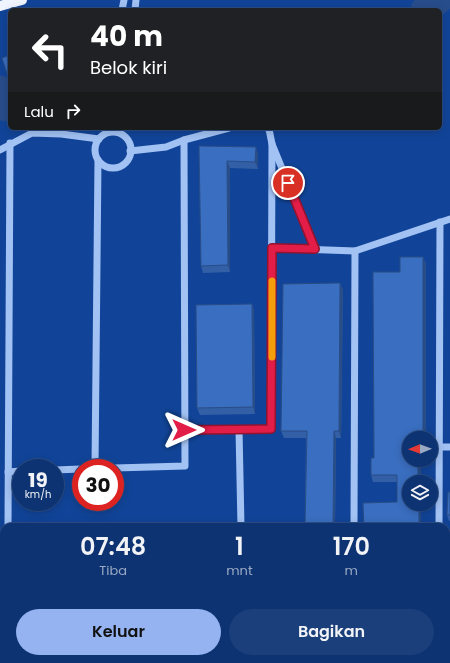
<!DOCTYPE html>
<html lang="id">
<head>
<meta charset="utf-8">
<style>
	:root { --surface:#0d3372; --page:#1b3f7a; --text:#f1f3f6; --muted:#9aaac4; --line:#2d4e84; --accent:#95b2f1 }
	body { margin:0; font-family:Poppins,sans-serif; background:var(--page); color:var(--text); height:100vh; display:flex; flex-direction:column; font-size:15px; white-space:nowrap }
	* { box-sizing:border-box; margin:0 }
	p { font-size:13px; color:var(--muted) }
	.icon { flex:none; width:22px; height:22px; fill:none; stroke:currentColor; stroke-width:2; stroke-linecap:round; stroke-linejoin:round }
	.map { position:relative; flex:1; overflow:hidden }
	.side { position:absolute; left:0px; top:523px; width:450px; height:140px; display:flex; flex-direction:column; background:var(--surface); border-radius:12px 12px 0 0; box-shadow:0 2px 10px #0003,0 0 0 1px var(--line) }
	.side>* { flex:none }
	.top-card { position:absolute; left:8px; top:8px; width:434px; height:122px; border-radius:6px; box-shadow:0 2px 10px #0003,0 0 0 1px var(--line); background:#202124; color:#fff; overflow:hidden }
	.needle { width:26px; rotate:269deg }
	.controls { position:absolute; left:402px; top:431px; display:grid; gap:8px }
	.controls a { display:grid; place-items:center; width:36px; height:36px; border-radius:50%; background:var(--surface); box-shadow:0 2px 10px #0003,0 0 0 1px var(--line); font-size:20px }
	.speed { position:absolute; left:12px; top:459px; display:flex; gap:8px; font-size:20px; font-weight:700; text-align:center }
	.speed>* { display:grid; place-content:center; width:52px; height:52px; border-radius:50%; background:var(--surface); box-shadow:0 2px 10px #0003,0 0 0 1px var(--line); line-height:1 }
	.speed small { font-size:10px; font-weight:400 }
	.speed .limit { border:6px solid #d22; background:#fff; color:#111 }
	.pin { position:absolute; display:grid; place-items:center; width:34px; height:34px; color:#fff; margin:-17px; border:2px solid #fff; border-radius:50%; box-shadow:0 1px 4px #0007 }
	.me { position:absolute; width:44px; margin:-22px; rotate:90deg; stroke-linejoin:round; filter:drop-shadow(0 0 3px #0008) }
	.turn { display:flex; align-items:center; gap:14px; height:84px; padding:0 16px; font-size:18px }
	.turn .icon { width:52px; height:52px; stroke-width:2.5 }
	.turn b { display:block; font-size:28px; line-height:34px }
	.then { display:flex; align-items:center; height:38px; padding:0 16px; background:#0003; gap:8px; font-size:15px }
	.eta { display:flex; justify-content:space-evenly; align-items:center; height:68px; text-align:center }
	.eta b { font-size:24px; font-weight:600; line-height:28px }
	.button { display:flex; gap:8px; margin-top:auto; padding:8px 16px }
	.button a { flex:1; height:46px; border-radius:24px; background:var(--accent); color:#111; font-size:16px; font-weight:600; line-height:46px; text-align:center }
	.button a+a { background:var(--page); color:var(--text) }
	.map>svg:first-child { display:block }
</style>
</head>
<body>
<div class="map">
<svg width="450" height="663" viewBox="0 0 450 663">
	<rect width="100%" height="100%" fill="#114498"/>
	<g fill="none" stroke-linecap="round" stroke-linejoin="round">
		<g stroke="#284d8b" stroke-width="29">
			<polyline points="425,10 438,0"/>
			<polyline points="0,90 6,107"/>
		</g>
		<g stroke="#a2c2f4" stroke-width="7">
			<polyline points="122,10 124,0"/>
			<polyline points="135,10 136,0"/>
			<polyline points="267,128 269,129 272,144 315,249"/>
			<circle cx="113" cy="150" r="18"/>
			<polyline points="0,150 32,133 61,134 99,139"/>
			<polyline points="130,151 166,147 184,140 229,128"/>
			<polyline points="272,248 355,251 450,219"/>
			<polyline points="239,429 241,527"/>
			<polyline points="185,430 271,429 272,144"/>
			<polyline points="440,447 450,447"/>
			<polyline points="95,468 98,160"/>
			<polyline points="115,468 185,466 184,140"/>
			<polyline points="55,470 81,469"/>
			<polyline points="8,472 21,471"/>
			<polyline points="8,527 10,143"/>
			<polyline points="354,527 355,251"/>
			<polyline points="439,527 440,222"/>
			<polyline points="446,536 450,536"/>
			<polyline points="0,619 4,619"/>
			<polyline points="446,623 450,623"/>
			<polyline points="137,659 137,663"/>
			<polyline points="354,659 357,663"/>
			<polyline points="433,663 436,659"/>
		</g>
		<polyline stroke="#eff4ff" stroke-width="10" points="0,6 22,0"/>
	</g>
	<g fill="#325fa5">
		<polygon points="199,146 258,154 258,169 230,168 230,272 203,273 201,266"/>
		<polygon points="423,257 426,264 426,435 427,435 428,438 409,438 409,460 421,460 421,482 409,482 409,504 421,504 421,527 364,527 397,502 397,482 373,482 371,475 374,458 400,272"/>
		<polygon points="340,283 343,290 341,438 336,438 335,527 305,527 306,438 284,438 281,431"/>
		<polygon points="252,304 254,311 255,414 200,415 197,408"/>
		<polygon points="450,492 450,521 449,521 447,515"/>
		<polygon points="450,541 450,610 447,610 446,607 446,603"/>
		<polygon points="446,631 450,631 450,661 447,661 446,659"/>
	</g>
	<g fill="#294d86">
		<polygon points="256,147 258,154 258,169 255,162"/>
		<polygon points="227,161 230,168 230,272 228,265"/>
		<polygon points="423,257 426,264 426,438 423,435"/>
		<polygon points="340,283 343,290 341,438 339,431"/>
		<polygon points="252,304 254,311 255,414 253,407"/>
		<polygon points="334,431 336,438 335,527 333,527"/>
		<rect x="418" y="460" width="3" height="22"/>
		<rect x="419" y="504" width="2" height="23"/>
		<rect x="55" y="659" width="2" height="4"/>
	</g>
	<g fill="#3a6ec0" stroke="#294d86">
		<polygon points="157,8 170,9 170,10 157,10"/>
		<polygon points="10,55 10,83 2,58"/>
		<polygon points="199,146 256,147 255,162 227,161 228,265 201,266"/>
		<polygon points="400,257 423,257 423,435 427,435 427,438 409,438 409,460 418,460 418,482 409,482 409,504 419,504 419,527 364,527 363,503 397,502 397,475 371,475 371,458 374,458 373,272 400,272"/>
		<polygon points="340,283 339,431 334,431 333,527 305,527 307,431 281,431 283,284"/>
		<polygon points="252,304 253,407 197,408 196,305"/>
		<polygon points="448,492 450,492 450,515 447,515"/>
		<rect x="446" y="541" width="4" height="62"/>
		<rect x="446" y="631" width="4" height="23"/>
		<rect x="31" y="659" width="24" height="4"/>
	</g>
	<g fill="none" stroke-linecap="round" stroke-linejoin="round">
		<defs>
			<polyline id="route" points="184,430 271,429 272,248 315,249 288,183"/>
		</defs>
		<use href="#route" stroke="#92132f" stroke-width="10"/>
		<use href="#route" stroke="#e11d48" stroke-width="7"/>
		<polyline stroke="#f59e0b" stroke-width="7" points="272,357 272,281"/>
	</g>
</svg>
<div class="controls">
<a><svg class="needle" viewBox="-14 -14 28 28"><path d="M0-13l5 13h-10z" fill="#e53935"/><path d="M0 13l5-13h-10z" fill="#9aaac4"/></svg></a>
<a><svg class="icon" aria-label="layers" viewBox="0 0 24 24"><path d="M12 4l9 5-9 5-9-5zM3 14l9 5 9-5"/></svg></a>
</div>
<div class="speed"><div>19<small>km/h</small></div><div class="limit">30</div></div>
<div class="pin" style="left:288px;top:183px;background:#d93025"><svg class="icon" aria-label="arrive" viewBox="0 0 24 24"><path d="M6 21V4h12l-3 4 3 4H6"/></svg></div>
<svg class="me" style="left:184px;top:430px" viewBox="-20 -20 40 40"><path d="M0-17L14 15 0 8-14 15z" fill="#e11d48" stroke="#fff" stroke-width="4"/></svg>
<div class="top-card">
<div class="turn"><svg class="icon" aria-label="left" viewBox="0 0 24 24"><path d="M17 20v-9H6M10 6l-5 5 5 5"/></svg><div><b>40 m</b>Belok kiri</div></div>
<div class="then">Lalu<svg class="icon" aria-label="right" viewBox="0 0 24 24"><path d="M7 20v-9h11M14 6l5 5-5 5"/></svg></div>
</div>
<section class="side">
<div class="eta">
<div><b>07:48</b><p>Tiba</p></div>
<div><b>1</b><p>mnt</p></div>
<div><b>170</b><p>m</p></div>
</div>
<div class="button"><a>Keluar</a><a>Bagikan</a></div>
</section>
</div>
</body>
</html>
